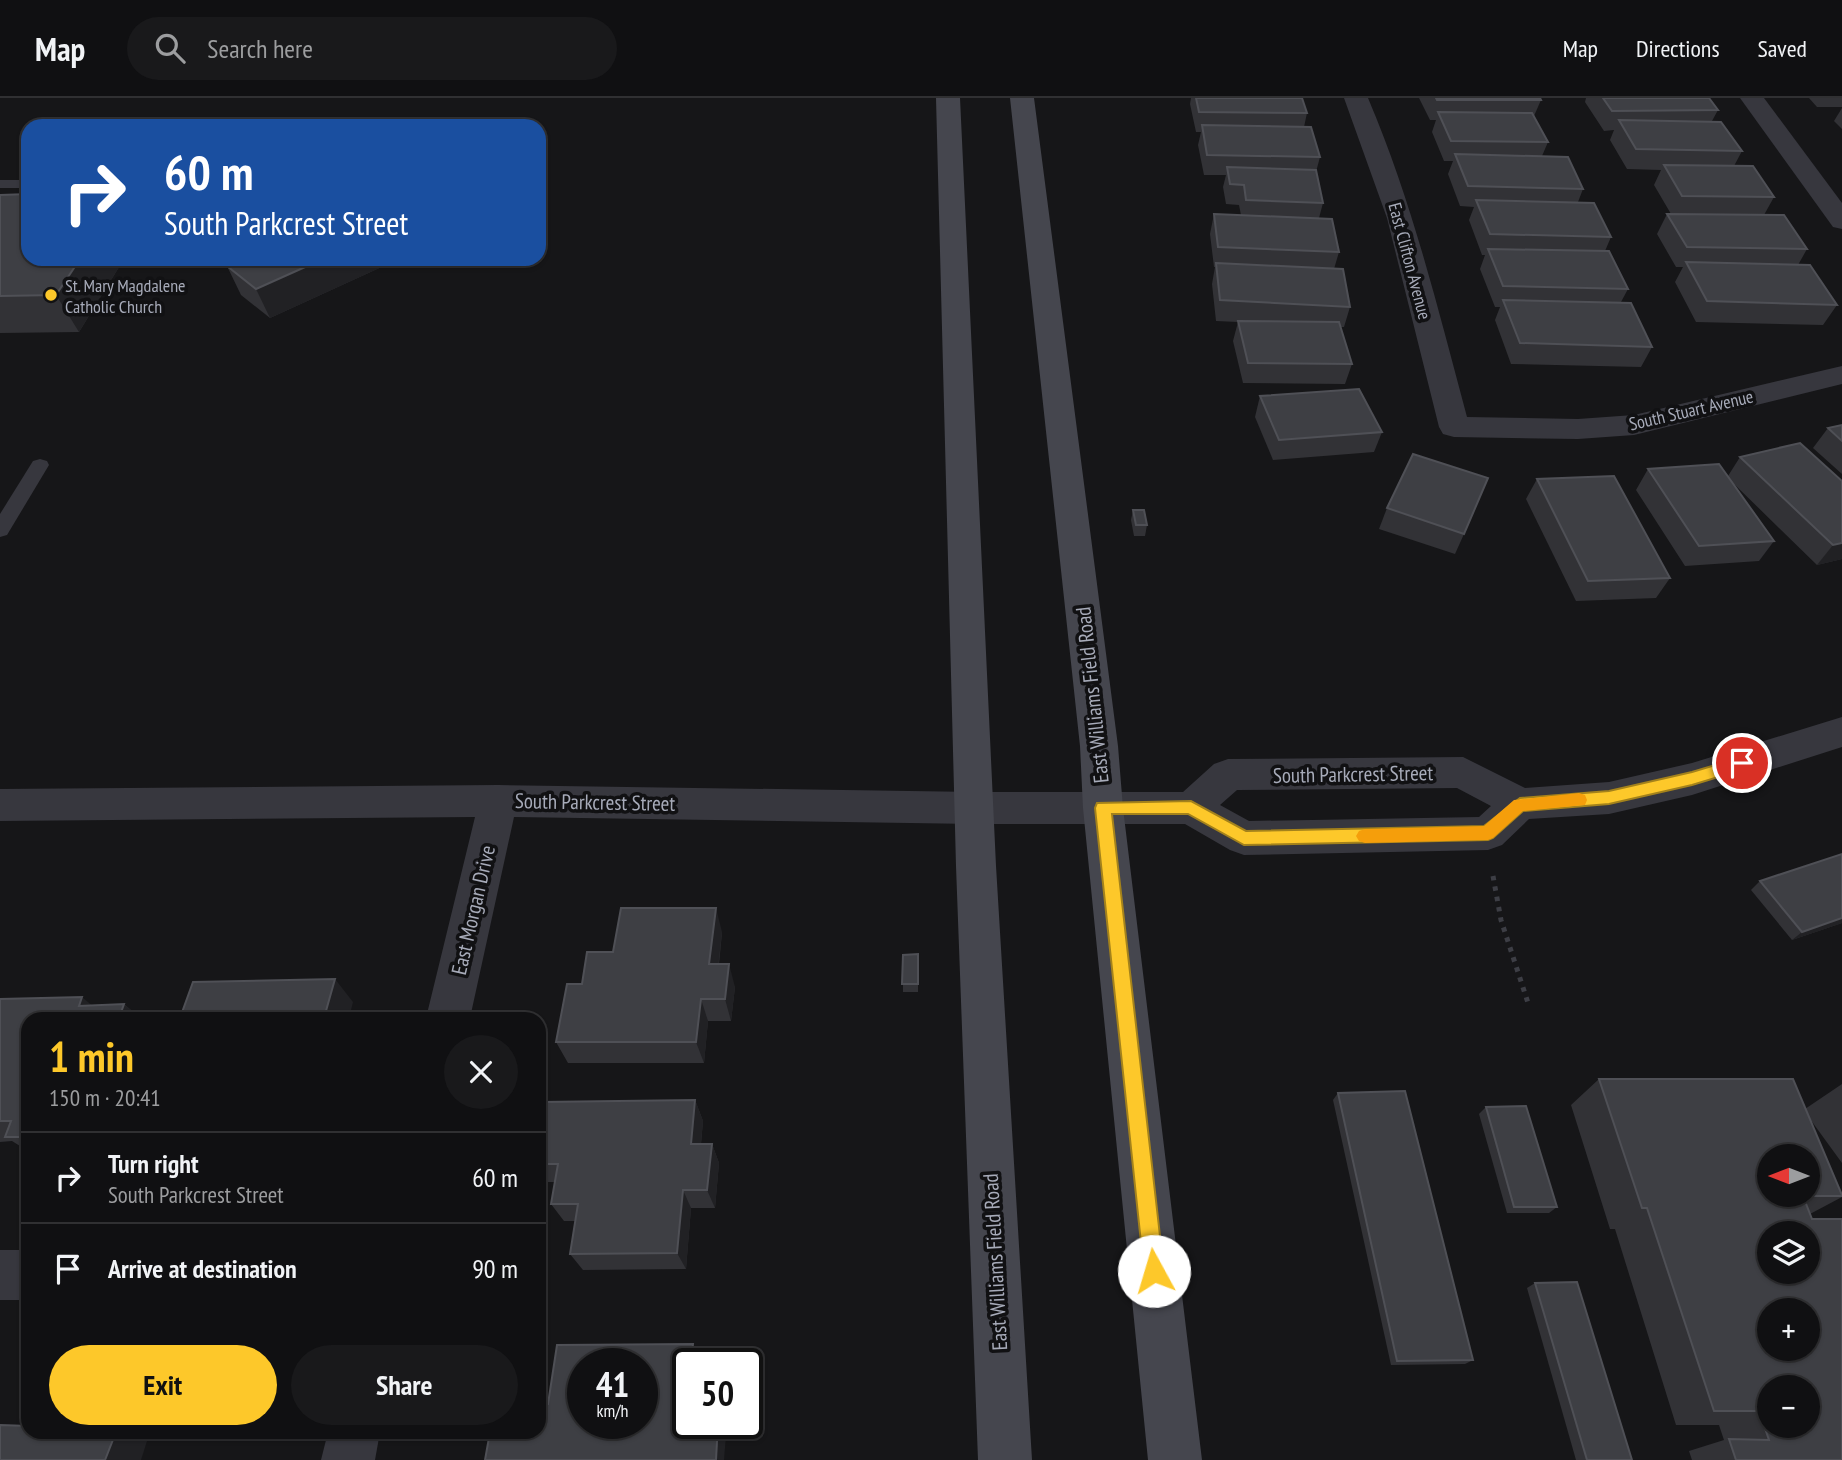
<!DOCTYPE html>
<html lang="en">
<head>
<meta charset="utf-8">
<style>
	:root { --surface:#101012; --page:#19191b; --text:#f1f3f6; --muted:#9c9d9f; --line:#303032; --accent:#fdc82a }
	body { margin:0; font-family:"PT Sans Narrow",sans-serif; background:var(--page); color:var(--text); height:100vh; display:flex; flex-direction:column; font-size:26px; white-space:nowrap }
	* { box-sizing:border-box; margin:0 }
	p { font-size:23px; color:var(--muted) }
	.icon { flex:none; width:38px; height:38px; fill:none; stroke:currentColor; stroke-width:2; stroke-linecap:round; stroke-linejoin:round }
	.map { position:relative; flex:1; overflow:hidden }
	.panel { position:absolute; left:21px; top:914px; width:525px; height:427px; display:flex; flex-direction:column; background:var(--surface); border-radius:21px; box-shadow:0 2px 5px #0004,0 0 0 2px var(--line) }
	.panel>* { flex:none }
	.top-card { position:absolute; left:21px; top:21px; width:525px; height:147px; border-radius:21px; box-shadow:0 2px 5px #0004,0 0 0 2px var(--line); background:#1a4fa0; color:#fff; overflow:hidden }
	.needle { width:46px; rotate:270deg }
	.controls { position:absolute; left:1757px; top:1046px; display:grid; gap:14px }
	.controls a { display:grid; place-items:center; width:63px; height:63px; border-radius:50%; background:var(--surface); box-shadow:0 2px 5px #0004,0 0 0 2px var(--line); font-size:35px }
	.speed { position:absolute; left:567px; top:1250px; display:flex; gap:14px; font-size:35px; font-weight:700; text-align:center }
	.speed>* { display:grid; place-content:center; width:91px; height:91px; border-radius:50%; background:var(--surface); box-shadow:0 2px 5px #0004,0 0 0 2px var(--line); line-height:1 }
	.speed small { font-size:18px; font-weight:400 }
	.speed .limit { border:4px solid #111; border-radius:10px; background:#fff; color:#111 }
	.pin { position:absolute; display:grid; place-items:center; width:60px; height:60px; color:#fff; margin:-30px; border:4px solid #fff; border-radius:50%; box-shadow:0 2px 7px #0007 }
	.me { position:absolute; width:77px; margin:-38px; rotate:354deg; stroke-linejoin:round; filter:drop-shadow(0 0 5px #0008) }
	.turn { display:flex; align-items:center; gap:24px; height:147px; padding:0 28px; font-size:32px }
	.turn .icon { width:91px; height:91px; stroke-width:2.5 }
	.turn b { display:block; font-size:49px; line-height:60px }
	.round { display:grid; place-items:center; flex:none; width:74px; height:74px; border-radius:37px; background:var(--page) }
	.head { display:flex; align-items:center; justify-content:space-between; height:119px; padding:0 28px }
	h1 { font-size:42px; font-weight:700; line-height:52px; color:var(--accent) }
	.cta { display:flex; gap:14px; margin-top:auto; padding:14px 28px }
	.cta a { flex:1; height:80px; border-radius:42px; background:var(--accent); color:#111; font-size:28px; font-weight:700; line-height:80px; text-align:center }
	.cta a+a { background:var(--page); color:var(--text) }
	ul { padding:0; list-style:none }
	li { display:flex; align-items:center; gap:21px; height:91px; padding:0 28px; border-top:2px solid var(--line) }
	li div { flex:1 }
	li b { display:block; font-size:26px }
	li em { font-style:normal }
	header { display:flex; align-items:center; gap:42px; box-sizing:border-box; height:98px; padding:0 35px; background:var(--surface); border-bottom:2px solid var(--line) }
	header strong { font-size:33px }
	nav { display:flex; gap:38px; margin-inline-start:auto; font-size:24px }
	.search { width:490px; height:63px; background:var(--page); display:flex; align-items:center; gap:18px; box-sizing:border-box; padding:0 24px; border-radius:38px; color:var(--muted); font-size:26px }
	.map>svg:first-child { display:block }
</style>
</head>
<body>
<header>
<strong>Map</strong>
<div class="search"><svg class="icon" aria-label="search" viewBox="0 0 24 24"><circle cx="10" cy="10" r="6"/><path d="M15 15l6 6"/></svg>Search here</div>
<nav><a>Map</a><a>Directions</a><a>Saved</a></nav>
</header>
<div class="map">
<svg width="1842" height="1362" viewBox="0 0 1842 1362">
	<rect width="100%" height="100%" fill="#161618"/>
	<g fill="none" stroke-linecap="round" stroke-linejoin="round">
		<polyline stroke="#3d3e45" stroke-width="5" stroke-dasharray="4.5 6" stroke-linecap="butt" points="1493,778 1501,822 1529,908"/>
		<g fill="#37373e" fill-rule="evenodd">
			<rect x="0" y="82" width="28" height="8"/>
			<polygon points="40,361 47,363 49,367 7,437 0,439 0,416 33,363"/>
		</g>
		<g fill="#37373e" fill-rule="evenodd">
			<path d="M1344,0H1368C1412,103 1438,211 1467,319L1578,321L1634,317L1842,268V286L1634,337L1578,341L1454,339L1443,336L1439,329L1387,120Z"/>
			<polygon points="1740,0 1764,0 1842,105 1842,131 1833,129"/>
			<polygon points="498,687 975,694 989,699 995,710 989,721 975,726 514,719 470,920 426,920 475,719 0,723 0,691"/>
			<rect x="0" y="1152" width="28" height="50"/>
			<polygon points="328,1334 380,1334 375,1362 321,1362"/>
		</g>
		<path fill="#37373e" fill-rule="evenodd" d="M1842,619V649L1692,697L1609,716L1529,721L1502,747L1488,752L1244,757L1230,752L1185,726H975L961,721L955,710L961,699L975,694H1183L1214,666L1228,661L1463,659L1525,690L1609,684L1692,665ZM1457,690L1491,708L1479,719L1249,723L1220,707L1237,692Z"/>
		<g fill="#45464e" fill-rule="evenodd">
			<polygon points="936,0 960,0 996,768 1032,1362 978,1362 956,768"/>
			<polygon points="1010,0 1034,0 1118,648 1123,710 1202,1362 1148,1362 1083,710 1080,648"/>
		</g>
	</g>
	<g fill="#323236">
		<polygon points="1191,0 1302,0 1307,15 1304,29 1320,59 1316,74 1323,105 1319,120 1339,154 1334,171 1350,209 1344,229 1340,229 1352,266 1345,286 1243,285 1233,243 1238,224 1216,223 1212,186 1215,169 1214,169 1210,136 1214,116 1241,117 1239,107 1226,106 1223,89 1226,77 1204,77 1198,47 1201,34 1196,34 1190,6"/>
		<polygon points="1419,0 1540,0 1541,2 1534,18 1548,44 1542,58 1583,91 1578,104 1611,139 1605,153 1628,191 1621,204 1652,249 1641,269 1511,266 1495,222 1500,209 1495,209 1480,171 1485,157 1482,157 1469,122 1474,109 1460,108 1448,76 1453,63 1444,63 1432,34 1436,22 1430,22"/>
		<polygon points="1586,0 1709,0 1718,12 1712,23 1742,53 1734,68 1774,99 1764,117 1807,151 1798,167 1837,207 1823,227 1696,224 1675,184 1683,169 1676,169 1657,136 1667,116 1671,116 1654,87 1661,72 1627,71 1610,42 1614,32 1604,33 1585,4"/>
		<polygon points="1809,0 1842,0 1842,9 1817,9"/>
		<polygon points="1842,10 1842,31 1834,23"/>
		<polygon points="0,97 28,161 124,161 79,234 0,235"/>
		<polygon points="399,161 270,220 241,197 227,168"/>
		<polygon points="1260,298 1382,334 1374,354 1273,362 1255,319"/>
		<polygon points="1842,327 1842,376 1813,350 1828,330"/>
		<polygon points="1740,359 1842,383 1842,461 1817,467 1733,385 1774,443 1759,463 1685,468 1636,392 1648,371 1728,378"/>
		<polygon points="1537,381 1670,480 1656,500 1576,503 1526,401"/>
		<polygon points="1387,410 1464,436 1455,456 1379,431"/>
		<polygon points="1133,412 1147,427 1145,438 1134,438 1131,422"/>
		<polygon points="1760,783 1842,825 1792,842 1751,792"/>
		<polygon points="722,834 719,866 735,889 731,923 708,923 704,965 568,965 556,944 582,886 613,854"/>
		<polygon points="918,856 918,894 903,894 903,857"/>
		<polygon points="0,901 92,907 124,906 140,920 28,920 28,1053 12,1043 0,1044"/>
		<polygon points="1599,981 1805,1011 1842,986 1842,1065 1810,1021 1842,1099 1810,1116 1842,1362 1692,1362 1689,1353 1724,1342 1719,1327 1676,1327 1615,1131 1610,1131 1571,1007"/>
		<polygon points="1338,995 1473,1262 1465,1266 1391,1267 1333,1002"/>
		<polygon points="695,1002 703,1023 701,1046 712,1046 719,1065 715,1110 691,1110 686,1171 583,1172 570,1156 576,1123 564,1123 551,1106 555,1084 545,1084 539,1077 539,1017"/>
		<polygon points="1486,1009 1557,1109 1549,1115 1507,1115 1479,1016"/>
		<polygon points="1535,1185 1632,1362 1576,1362 1527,1190"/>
	</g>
	<g fill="#212124">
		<polygon points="80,161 124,161 79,234 56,197"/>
		<polygon points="323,161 399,161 270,220 256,191"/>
		<polygon points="1842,445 1842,461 1817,467 1833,447"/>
		<polygon points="716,810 722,834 716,889 709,866"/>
		<polygon points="1842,820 1842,825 1792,842 1802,834"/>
		<polygon points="729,866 735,889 731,923 725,901"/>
		<polygon points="335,881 353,904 349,920 324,920"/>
		<polygon points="82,899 107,920 79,908"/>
		<polygon points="701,901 708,923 704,965 696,944"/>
		<polygon points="124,906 140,920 119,920"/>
		<polygon points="695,1002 703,1023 699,1065 691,1046"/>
		<polygon points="712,1046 719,1065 715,1110 707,1092"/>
		<polygon points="683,1092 691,1110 686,1171 677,1155"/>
		<polygon points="693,1246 701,1259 701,1265 691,1265"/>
		<polygon points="718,1325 727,1325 724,1362 716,1362"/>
		<polygon points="116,1334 128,1334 148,1340 141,1362 105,1362"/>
	</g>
	<g fill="#3e3f44" stroke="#4f5056" stroke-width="2" fill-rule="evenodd">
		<polygon points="1196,0 1302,0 1307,15 1199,14"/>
		<polygon points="1436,0 1540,0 1541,2 1437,2"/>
		<polygon points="1603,0 1709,0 1718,12 1612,13"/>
		<polygon points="1438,14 1532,15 1548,44 1451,43"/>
		<polygon points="1619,22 1721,24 1742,53 1636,51"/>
		<polygon points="1202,27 1311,29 1320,59 1207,57"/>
		<polygon points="1455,56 1568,59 1583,91 1468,88"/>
		<polygon points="1664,67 1753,68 1774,99 1682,98"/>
		<polygon points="1227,69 1316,72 1323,105 1246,102 1244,87 1230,86"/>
		<polygon points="28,96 28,161 80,161 56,197 0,198 0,97"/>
		<polygon points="1476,102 1594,105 1611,139 1490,136"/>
		<polygon points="1214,116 1332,121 1339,154 1218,149"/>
		<polygon points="1667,116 1784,117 1807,151 1687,149"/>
		<polygon points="1488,151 1609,153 1628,191 1503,188"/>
		<polygon points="231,161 323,161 256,191 227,168"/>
		<polygon points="1686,164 1810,167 1837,207 1707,203"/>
		<polygon points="1216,165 1343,171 1350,209 1220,202"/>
		<polygon points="1503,202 1631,205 1652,249 1520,245"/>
		<polygon points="1238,223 1339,224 1352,266 1248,265"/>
		<polygon points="1359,291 1382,334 1279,342 1260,298"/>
		<polygon points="1842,327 1842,343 1828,330"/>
		<polygon points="1800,345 1842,383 1842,445 1833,447 1740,359"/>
		<polygon points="1413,356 1488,380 1464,436 1387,410"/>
		<polygon points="1719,366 1774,443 1699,448 1648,371"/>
		<polygon points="1614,378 1670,480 1588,483 1537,381"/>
		<polygon points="1133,412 1144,412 1147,427 1136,427"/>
		<polygon points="1842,756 1842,820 1802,834 1760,783"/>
		<polygon points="621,810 716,810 709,866 729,866 725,901 701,901 696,944 556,944 567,886 582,886 587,854 613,854"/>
		<polygon points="918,856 918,886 902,886 903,857"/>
		<polygon points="335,881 324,920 180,920 193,884"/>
		<polygon points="82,899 79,908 124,906 119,920 28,920 28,1039 5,1039 11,1023 0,1023 0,901"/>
		<path d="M1599,981H1793L1842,1097V1098H1803L1812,1121H1842V1362H1736L1729,1341L1769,1342L1759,1313H1714L1647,1110H1642ZM1769,1059H1808V1097H1769ZM1769,1136H1808V1174H1769ZM1769,1213H1808V1251H1769ZM1769,1290H1808V1328H1769Z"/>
		<polygon points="1405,993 1473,1262 1397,1263 1338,995"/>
		<polygon points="695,1002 691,1046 712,1046 707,1092 683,1092 677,1155 570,1156 578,1106 551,1106 558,1066 539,1066 539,1017 541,1004"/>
		<polygon points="1526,1008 1557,1109 1514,1109 1486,1009"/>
		<polygon points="1577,1184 1632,1362 1587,1362 1535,1185"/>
		<path d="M693,1246L691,1265H688V1325H718L716,1362H485L490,1334H539V1306H548L557,1247ZM583,1265H642V1325H583Z"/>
		<polygon points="0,1327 28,1328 28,1334 116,1334 105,1362 0,1362"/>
	</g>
	<polygon fill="#fdc82a" stroke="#a4821b" stroke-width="2" points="1742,659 1748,661 1750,665 1748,670 1692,687 1609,706 1523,713 1493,740 1488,742 1244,747 1188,716 1112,716 1164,1173 1161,1180 1154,1183 1147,1180 1144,1173 1095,710 1097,705 1191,703 1246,733 1484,728 1520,700 1609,693 1692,674"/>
	<polygon fill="#f59e0b" points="1579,695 1585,697 1587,702 1585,707 1523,713 1493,740 1488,742 1365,745 1359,743 1356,738 1359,733 1365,731 1484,728 1514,702"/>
	<circle fill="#fdc82a" stroke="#111113" stroke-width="2.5" cx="51" cy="197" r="7"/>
	<g text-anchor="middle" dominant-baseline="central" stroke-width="7" stroke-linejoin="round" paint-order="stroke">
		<g font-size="18" fill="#a7abb9" stroke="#111113">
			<text transform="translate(1410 163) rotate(75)">East Clifton Avenue</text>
			<text transform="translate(1691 312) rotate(-13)">South Stuart Avenue</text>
		</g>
		<g font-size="18" fill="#a7abb9" stroke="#111113" text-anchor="start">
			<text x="65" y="187">St. Mary Magdalene<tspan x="65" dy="21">Catholic Church</tspan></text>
		</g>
		<g font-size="21" fill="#a7abb9" stroke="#111113">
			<text transform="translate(1092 597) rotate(-96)">East Williams Field Road</text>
			<text transform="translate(1353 676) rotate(-1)">South Parkcrest Street</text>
			<text transform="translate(595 704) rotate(1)">South Parkcrest Street</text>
			<text transform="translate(473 812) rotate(-77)">East Morgan Drive</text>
			<text transform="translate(995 1164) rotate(-93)">East Williams Field Road</text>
		</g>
	</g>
</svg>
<div class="controls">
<a><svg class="needle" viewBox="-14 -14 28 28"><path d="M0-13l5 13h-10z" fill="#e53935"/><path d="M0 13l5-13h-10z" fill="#9c9d9f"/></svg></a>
<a><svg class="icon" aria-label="layers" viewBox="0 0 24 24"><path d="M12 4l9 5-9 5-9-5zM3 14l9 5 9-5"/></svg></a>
<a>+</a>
<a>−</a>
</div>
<div class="speed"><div>41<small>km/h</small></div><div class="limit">50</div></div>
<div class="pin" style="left:1742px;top:665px;background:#d93025"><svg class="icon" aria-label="arrive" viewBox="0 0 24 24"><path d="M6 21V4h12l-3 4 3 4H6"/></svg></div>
<svg class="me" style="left:1154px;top:1173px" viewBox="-20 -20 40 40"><circle r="19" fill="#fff"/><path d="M0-13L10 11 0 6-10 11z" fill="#fdc82a"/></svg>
<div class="top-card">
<div class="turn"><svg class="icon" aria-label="right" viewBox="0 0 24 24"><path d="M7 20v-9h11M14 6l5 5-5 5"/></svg><div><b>60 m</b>South Parkcrest Street</div></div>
</div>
<section class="panel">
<div class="head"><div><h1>1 min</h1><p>150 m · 20:41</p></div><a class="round"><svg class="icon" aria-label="close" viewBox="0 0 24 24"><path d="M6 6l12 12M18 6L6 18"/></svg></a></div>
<ul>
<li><svg class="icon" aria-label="right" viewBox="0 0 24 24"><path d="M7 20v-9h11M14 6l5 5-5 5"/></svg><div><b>Turn right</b><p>South Parkcrest Street</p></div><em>60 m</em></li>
<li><svg class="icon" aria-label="arrive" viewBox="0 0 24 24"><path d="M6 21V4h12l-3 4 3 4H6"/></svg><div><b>Arrive at destination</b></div><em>90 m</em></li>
</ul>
<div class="cta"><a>Exit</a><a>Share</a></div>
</section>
</div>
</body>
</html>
